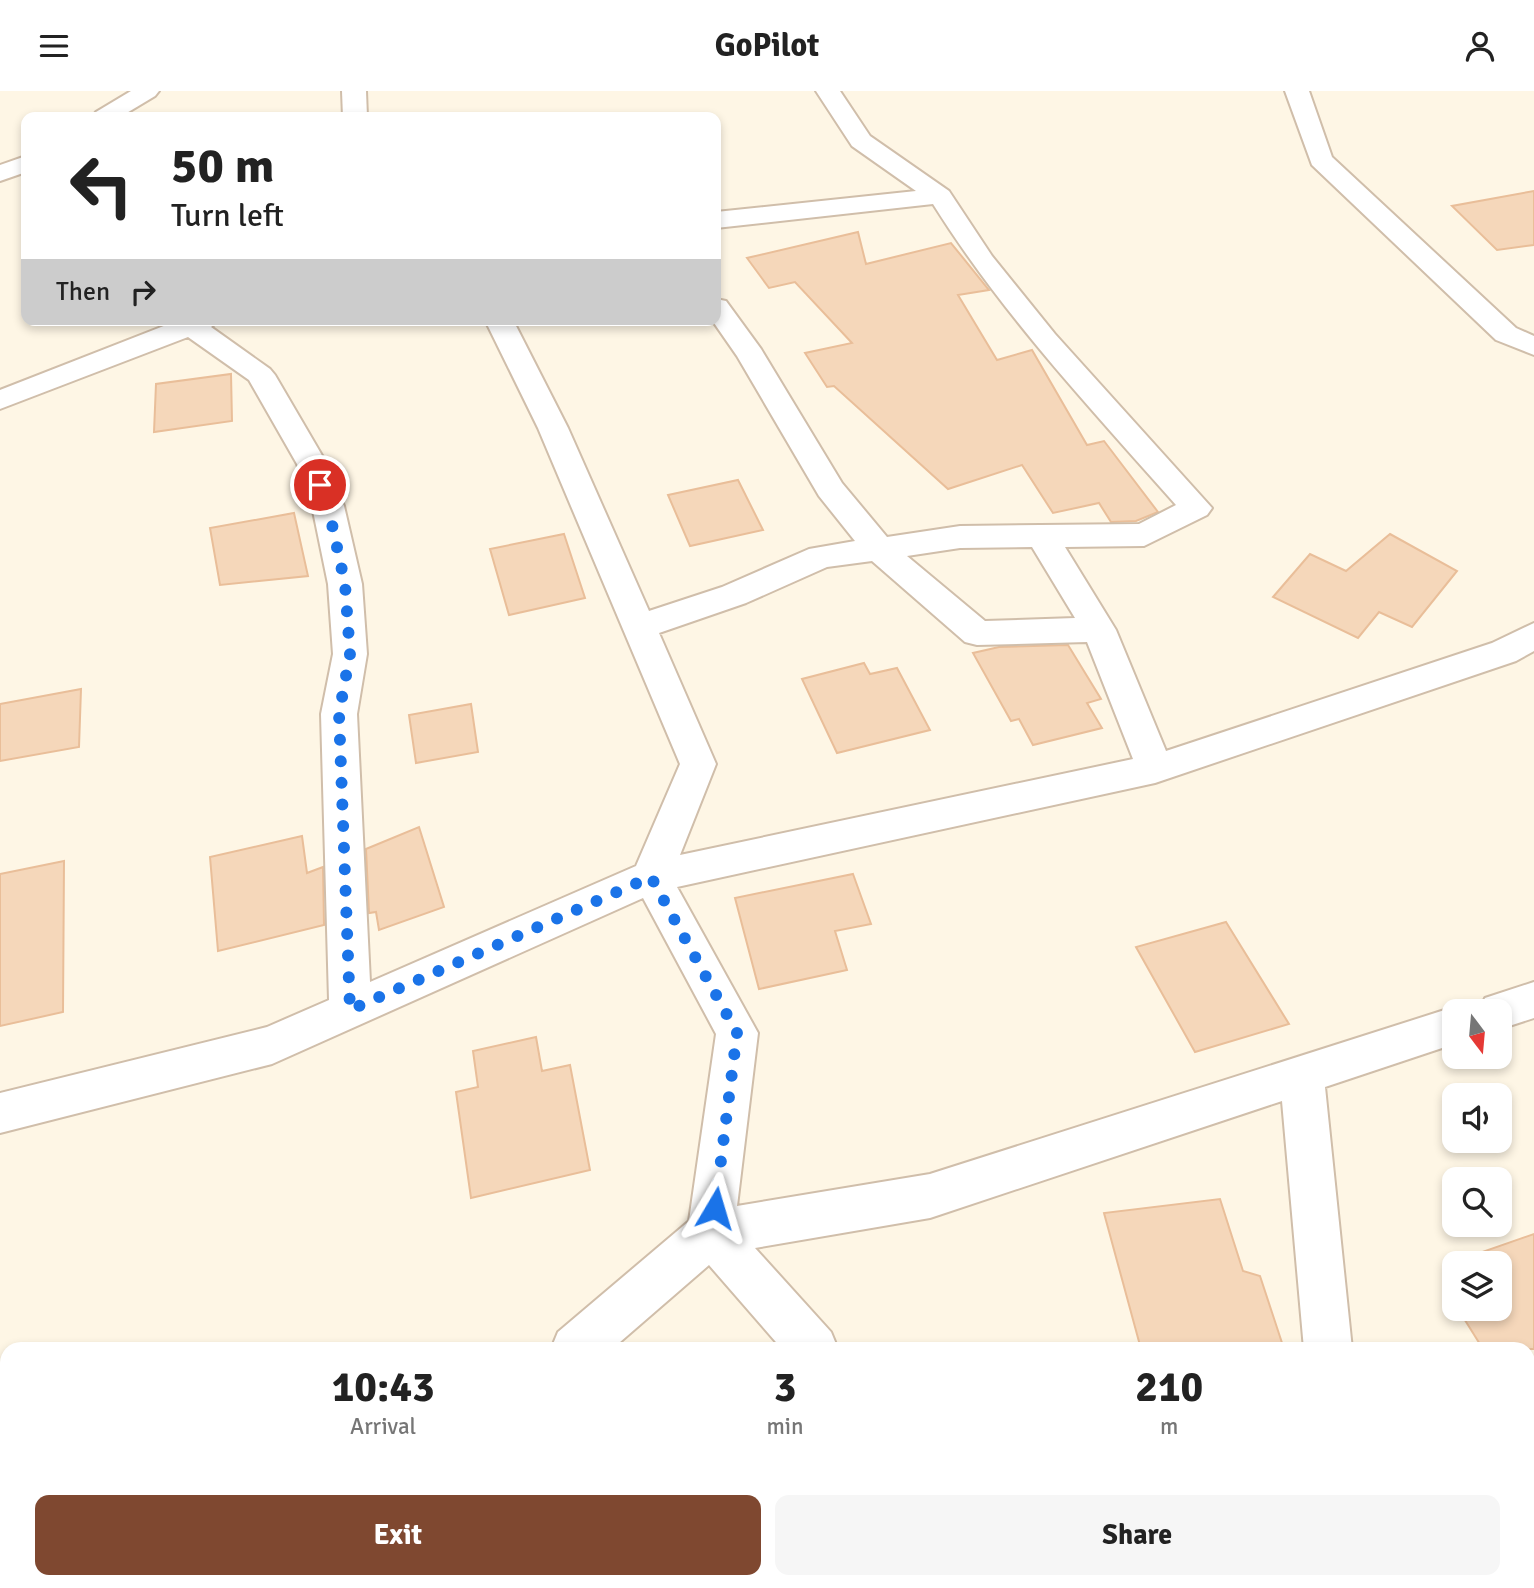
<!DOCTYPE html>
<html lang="en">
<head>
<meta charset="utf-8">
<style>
	:root { --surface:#fff; --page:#f6f6f6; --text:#222; --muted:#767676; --accent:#7f4830 }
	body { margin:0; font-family:Signika,sans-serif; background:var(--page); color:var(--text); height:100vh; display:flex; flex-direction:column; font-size:26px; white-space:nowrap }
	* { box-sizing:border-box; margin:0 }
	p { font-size:23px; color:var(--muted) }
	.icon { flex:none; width:38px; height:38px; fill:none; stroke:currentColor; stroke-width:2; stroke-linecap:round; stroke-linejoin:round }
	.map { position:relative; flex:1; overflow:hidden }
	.drawer { position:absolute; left:0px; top:1251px; width:1535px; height:247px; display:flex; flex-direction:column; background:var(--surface); border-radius:21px 21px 0 0; box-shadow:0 4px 10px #0003 }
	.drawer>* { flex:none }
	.top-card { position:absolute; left:21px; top:21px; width:700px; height:214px; border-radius:14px; box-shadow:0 4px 10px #0003; background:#fff; color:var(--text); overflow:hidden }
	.needle { width:46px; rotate:164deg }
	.tools { position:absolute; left:1442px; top:908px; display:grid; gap:14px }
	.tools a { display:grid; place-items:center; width:70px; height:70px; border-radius:14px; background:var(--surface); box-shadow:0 4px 10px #0003; font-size:35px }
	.pin { position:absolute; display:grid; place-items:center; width:60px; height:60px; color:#fff; margin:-30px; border:4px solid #fff; border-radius:50%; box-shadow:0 2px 7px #0007 }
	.me { position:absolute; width:77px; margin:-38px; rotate:7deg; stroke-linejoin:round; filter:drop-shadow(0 0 5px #0008) }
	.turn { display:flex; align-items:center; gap:24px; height:147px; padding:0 35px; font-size:32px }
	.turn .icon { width:91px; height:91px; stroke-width:2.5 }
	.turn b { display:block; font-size:49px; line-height:60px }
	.then { display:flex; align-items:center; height:66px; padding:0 35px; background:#0003; gap:14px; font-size:26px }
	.eta { display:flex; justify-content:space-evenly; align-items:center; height:119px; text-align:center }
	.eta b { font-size:42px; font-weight:700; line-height:49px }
	.cta { display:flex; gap:14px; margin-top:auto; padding:14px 35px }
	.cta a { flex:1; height:80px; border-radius:14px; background:var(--accent); color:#fff; font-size:28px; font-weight:700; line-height:80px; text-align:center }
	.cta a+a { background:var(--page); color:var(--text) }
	header { display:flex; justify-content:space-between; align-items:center; height:91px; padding:0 35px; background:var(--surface); font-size:32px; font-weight:700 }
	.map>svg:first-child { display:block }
</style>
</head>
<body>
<header><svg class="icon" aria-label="menu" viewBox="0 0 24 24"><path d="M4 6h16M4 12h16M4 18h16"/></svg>GoPilot<svg class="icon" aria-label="person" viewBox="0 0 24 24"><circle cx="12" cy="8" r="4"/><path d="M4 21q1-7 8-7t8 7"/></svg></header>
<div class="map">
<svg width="1534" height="1497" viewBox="0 0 1534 1497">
	<rect width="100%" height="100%" fill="#fef6e5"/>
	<g fill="#f5d7ba" stroke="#e9be99" stroke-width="2">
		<polygon points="1534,100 1534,154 1497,159 1452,115"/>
		<polygon points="858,141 866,173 951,152 989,199 958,204 997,269 1032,259 1087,354 1104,350 1158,421 1136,430 1111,431 1099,412 1053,422 1022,374 948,398 834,295 827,296 805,262 852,252 795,191 769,197 747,167"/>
		<polygon points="231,283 232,330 154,341 156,293"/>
		<polygon points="738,389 763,439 690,455 668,404"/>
		<polygon points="294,422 308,485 220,494 210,437"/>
		<polygon points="564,443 585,507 509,524 490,458"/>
		<polygon points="1390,443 1457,480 1412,536 1379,521 1358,547 1273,506 1310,463 1346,480"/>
		<polygon points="1068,554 1101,608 1087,612 1102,637 1033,654 1019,628 1011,630 973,562 999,556"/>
		<polygon points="864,572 870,583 897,577 930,639 837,662 802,588"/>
		<polygon points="81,598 79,656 0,670 0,613"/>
		<polygon points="471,613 478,661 416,672 409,624"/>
		<polygon points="419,736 444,816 379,839 376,821 369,822 366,758"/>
		<polygon points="302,745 307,782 323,776 324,834 218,860 210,766"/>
		<polygon points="64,770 63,921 0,935 0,783"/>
		<polygon points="853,783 871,833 835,840 847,879 759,898 735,807"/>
		<polygon points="1226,831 1289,933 1195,961 1136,856"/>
		<polygon points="536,946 542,980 570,974 590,1079 471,1107 456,1001 478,996 473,960"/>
		<polygon points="1220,1108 1243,1180 1260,1185 1284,1258 1141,1258 1104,1122"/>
		<polygon points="1534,1143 1534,1258 1483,1258 1458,1218 1500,1218 1500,1172 1454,1172 1454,1189 1445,1174"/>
	</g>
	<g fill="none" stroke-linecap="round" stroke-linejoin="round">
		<defs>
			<g id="minor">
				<polygon points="131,0 159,0 155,5 120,26 92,26 96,21"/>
				<polygon points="342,0 366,0 367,26 343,26"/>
				<path d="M816,0H840L870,45L949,100L992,165L1055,243L1212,417L1207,424L1144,455L1065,456L1116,539L1166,660L1492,552L1534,532V560L1516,570L1155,692L677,796L758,942L737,1115L930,1083L1454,916L1465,920H1454V953L1325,996L1352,1258H1304L1282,1010L930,1127L755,1157L831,1241L838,1258H782L709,1174L612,1258H551L558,1241L689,1130L716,943L643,807L272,973L0,1042V1002L267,936L329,909L321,623L333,563L328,493L312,415L297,373L249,289L188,246L0,318V299L179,229H219L211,236L270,278L275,284L327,373L344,415L362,493L367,563L357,623L370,891L636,775L680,673L538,337L485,229H513L568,337L649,520L722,496L809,458L855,450L819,405L737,265L712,229H716V208L726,210L761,258L842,392L887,446L960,435L1139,433L1176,414C1090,317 1002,223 933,113L716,137V121L916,100L852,55ZM1032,456L1075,527L985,530L907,465L960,457ZM872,470L965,551L977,554L1087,551L1133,668L680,764L716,673L659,542L746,512L827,476Z"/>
				<polygon points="1285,0 1309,0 1332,66 1516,237 1534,245 1534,264 1496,249 1312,74"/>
				<polygon points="26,65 26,81 0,90 0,74"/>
				<polygon points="1534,891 1534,927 1500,938 1500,920 1479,920 1485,907"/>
				<polygon points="1528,1375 1534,1377 1534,1429 1528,1427"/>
				<polygon points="183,1491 244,1491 241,1497 180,1497"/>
				<rect x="775" y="1491" width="54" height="6"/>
			</g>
		</defs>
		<use href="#minor" stroke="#d0beaa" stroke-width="4"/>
		<use href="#minor" fill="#fff" fill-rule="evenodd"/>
	</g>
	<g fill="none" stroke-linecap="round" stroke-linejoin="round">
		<polyline stroke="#1a73e8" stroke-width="12" stroke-dasharray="0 21.6" points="320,394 328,415 345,493 350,563 339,623 350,919 651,786 737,942 715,1117"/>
	</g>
</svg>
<div class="tools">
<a><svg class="needle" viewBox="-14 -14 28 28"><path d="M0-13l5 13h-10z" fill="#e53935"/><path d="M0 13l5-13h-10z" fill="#767676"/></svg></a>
<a><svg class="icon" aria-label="sound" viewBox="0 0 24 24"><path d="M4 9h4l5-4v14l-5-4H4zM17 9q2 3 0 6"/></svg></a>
<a><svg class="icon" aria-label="search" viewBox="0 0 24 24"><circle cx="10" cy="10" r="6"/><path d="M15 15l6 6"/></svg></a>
<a><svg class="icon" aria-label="layers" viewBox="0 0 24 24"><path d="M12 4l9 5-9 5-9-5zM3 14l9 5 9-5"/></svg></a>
</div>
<div class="pin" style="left:320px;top:394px;background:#d93025"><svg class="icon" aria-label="arrive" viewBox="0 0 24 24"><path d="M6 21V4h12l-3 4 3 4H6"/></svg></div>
<svg class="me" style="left:715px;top:1117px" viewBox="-20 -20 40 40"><path d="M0-17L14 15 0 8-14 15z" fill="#1a73e8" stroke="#fff" stroke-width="4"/></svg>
<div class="top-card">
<div class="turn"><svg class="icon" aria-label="left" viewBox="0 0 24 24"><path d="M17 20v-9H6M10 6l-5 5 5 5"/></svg><div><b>50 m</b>Turn left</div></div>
<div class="then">Then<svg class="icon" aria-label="right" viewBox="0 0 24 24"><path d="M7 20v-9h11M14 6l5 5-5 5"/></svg></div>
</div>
<section class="drawer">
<div class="eta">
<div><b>10:43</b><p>Arrival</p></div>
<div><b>3</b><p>min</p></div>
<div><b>210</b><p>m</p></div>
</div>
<div class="cta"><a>Exit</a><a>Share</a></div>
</section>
</div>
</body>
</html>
